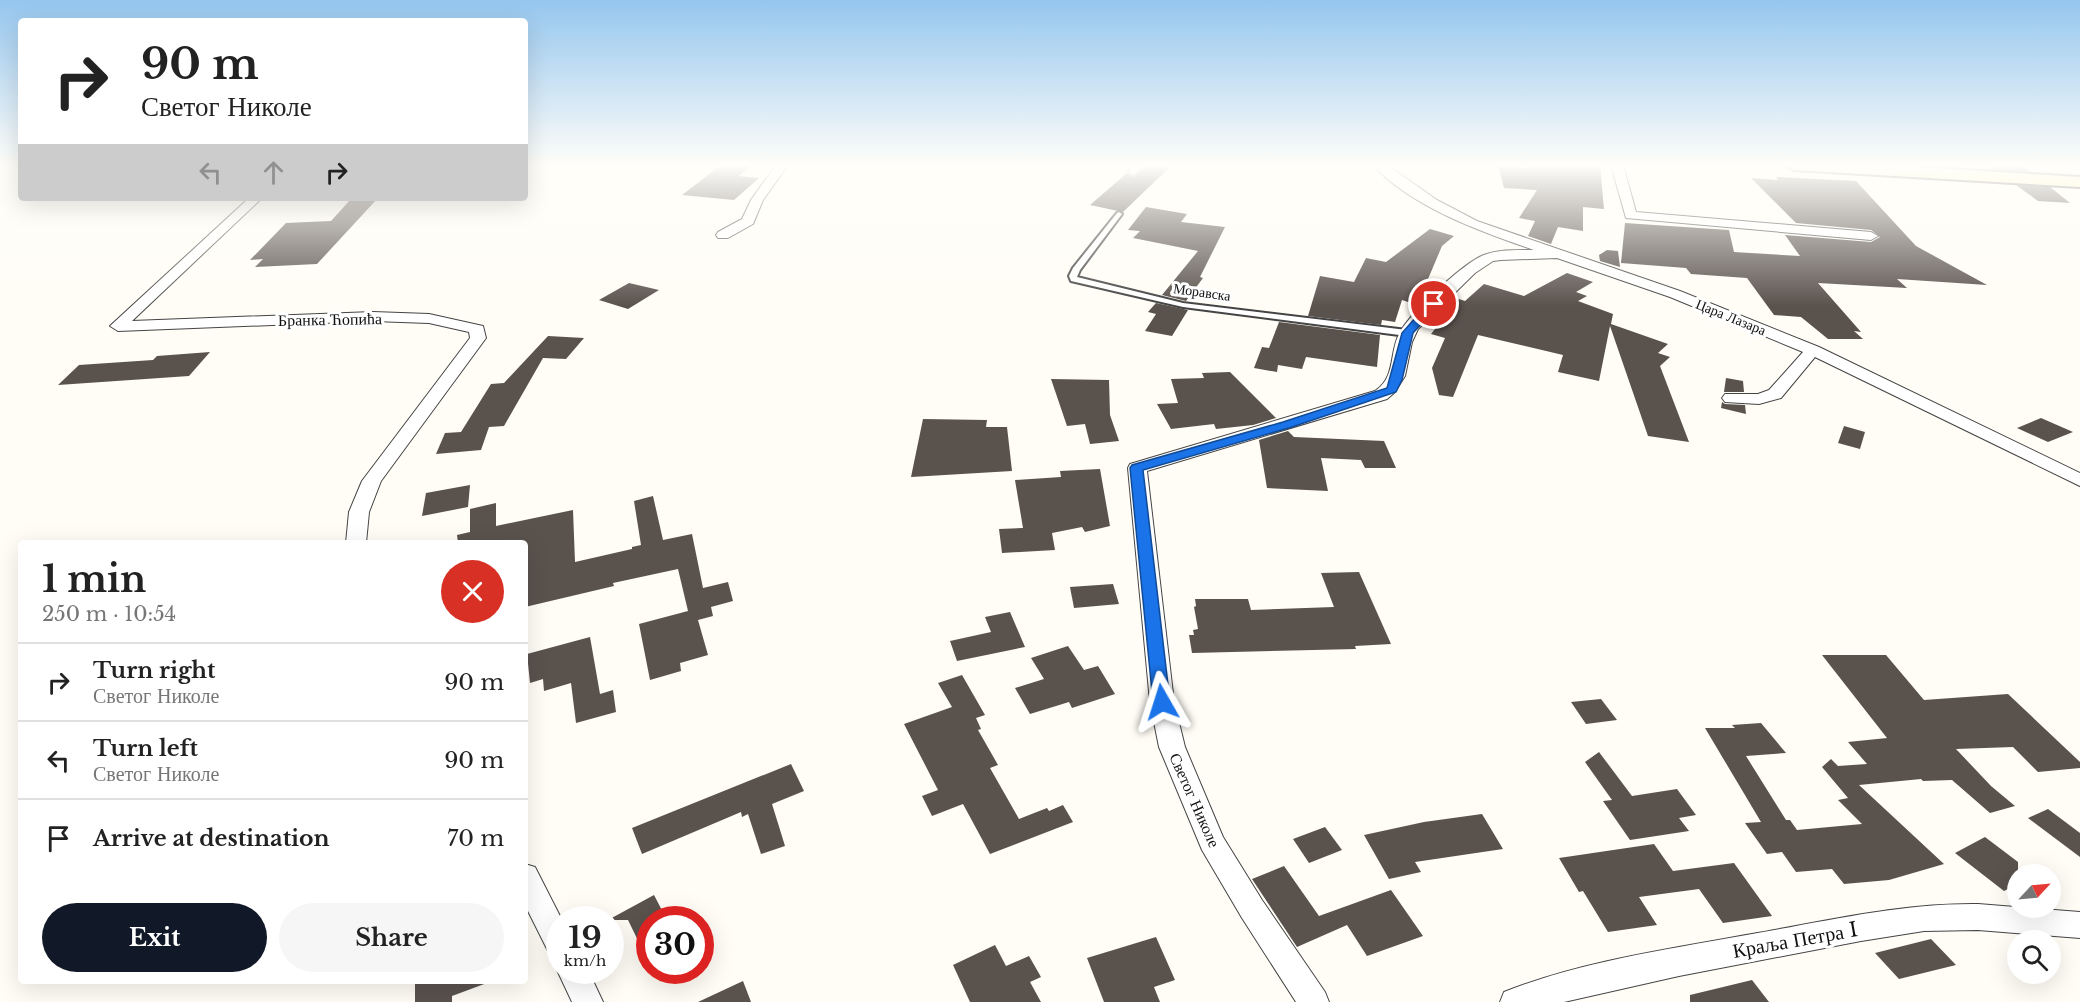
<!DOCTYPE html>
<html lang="en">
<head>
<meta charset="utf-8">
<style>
	:root { --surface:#fff; --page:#f6f6f6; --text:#222; --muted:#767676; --line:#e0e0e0; --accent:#111827 }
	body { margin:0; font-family:"Libre Baskerville",serif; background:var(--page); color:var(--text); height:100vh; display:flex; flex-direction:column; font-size:22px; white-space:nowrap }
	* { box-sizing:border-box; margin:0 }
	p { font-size:20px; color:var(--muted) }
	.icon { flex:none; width:33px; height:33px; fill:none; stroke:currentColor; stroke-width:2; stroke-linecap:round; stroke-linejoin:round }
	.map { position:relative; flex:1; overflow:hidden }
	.details { position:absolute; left:18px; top:540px; width:510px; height:444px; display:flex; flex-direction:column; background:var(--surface); border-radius:6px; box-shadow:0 6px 24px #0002 }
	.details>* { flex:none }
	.top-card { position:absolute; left:18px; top:18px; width:510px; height:183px; border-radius:6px; box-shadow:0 6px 24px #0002; background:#fff; color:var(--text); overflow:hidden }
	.needle { width:39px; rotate:64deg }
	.controls { position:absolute; left:2007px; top:864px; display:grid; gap:12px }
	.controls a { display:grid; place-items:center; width:54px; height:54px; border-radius:50%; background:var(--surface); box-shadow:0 6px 24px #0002; font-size:30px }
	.speed { position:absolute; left:546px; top:906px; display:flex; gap:12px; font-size:30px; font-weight:700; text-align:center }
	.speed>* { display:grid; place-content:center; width:78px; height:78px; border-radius:50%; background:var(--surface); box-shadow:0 6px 24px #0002; line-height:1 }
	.speed small { font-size:15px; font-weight:400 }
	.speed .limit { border:9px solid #d22; background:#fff; color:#111 }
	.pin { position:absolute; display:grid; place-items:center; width:51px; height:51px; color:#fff; margin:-26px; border:3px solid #fff; border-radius:50%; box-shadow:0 2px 6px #0007 }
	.me { position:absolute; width:66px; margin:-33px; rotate:354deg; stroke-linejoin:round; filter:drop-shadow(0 0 4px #0008) }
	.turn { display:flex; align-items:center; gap:21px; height:126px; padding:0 24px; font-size:27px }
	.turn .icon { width:78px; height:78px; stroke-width:2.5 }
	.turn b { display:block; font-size:42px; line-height:51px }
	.lanes { display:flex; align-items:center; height:57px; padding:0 24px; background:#0003; justify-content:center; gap:30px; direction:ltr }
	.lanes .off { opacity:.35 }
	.round { display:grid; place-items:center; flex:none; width:63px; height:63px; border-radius:32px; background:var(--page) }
	.head { display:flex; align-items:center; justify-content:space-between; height:102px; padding:0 24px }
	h1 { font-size:36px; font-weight:700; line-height:45px }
	.action { display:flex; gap:12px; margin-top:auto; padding:12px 24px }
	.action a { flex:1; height:69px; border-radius:36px; background:var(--accent); color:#fff; font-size:24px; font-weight:700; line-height:69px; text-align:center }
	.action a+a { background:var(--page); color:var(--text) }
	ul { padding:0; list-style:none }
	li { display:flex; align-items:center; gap:18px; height:78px; padding:0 24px; border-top:2px solid var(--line) }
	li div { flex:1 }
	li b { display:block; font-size:22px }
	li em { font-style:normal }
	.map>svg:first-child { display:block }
</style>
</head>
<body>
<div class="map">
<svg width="2080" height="1002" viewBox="0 0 2080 1002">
	<rect width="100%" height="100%" fill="#fffdf5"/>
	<g fill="#5a524d">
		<polygon points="721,165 751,165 739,176 759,178 734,200 682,195"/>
		<polygon points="1148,165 1172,165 1123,212 1090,205 1127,173 1134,177"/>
		<polygon points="1498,165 1527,168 1527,165 1600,165 1604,209 1583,207 1583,231 1558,227 1551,244 1528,236 1535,221 1519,218 1537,190 1504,188"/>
		<polygon points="1987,165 2022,165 2030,172 1993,169"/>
		<polygon points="1776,177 1856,181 1916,246 1987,285 1897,279 1907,288 1818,283 1861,332 1854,331 1863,339 1828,339 1801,317 1774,315 1747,278 1691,274 1686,268 1621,263 1625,223 1729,230 1734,252 1800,256 1785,235 1871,242 1880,237 1871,230 1796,223 1751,178 1778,180"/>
		<polygon points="2016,185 2050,187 2070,203 2038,201"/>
		<polygon points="378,198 317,264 255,267 263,259 250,260 286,223 331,221 351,199"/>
		<polygon points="1146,207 1187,214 1181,222 1225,227 1200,277 1203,278 1186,301 1162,295 1198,251 1133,238 1140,231 1128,230"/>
		<polygon points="1430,229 1454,236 1442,246 1417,305 1402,300 1395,322 1382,320 1381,325 1308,316 1320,276 1354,282 1366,258 1386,262"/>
		<polygon points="1607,250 1618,251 1620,267 1600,261 1599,255"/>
		<polygon points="1567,273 1593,282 1576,292 1587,296 1578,301 1613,314 1611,324 1668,344 1658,353 1670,357 1660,366 1689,442 1648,436 1610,326 1599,381 1558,372 1563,355 1478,335 1453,397 1439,395 1432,368 1445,338 1431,334 1459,299 1465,301 1484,284 1524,296"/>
		<polygon points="629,283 659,290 628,309 599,300"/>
		<polygon points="1156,303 1188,310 1172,336 1145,331 1156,314 1148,312"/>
		<polygon points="1279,322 1380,335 1377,367 1306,357 1302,369 1278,365 1277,372 1254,368 1262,347 1269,348"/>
		<polygon points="548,336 584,338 566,359 543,358 504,426 489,427 481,450 436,454 445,433 461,432 491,384 504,383"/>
		<polygon points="210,352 189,376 58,385 79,365 153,360 157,356"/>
		<polygon points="1230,372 1276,418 1253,425 1216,429 1214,424 1171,429 1157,404 1178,403 1171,379 1204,378 1202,373"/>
		<polygon points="1726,378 1743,381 1744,392 1724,392"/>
		<polygon points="1051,379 1109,380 1110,415 1119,441 1090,444 1085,424 1067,426"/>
		<polygon points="1722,402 1725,404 1745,405 1746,414 1721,408"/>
		<polygon points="2041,418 2073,432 2048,442 2017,428"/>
		<polygon points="923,419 987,420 986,427 1007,427 1012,471 911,477"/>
		<polygon points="1844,426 1865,432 1860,449 1838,443"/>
		<polygon points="1288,431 1294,437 1384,441 1396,468 1365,468 1361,460 1321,458 1328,491 1267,488 1259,440"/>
		<polygon points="1100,469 1110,526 1085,532 1082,527 1052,533 1055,550 1002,553 999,529 1023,528 1015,480 1061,477 1060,471"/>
		<polygon points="470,485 468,507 422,516 426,493"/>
		<polygon points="653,496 663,540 692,534 703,588 728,582 733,601 711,607 713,616 698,620 708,655 680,663 681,671 650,680 639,624 688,611 678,569 613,583 614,586 525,607 525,543 458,543 457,535 470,532 470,509 496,503 496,526 573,510 575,562 632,549 632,547 641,545 634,501"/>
		<polygon points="1359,572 1391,644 1355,646 1356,649 1192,653 1189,635 1194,635 1193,630 1198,629 1194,607 1196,606 1195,599 1248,599 1251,610 1334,607 1321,573"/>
		<polygon points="1113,584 1119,604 1074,608 1070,587"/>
		<polygon points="1010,612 1025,647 957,661 950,641 991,632 985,617"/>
		<polygon points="590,637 600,694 613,690 616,712 576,723 571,683 544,691 543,679 530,683 527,654"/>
		<polygon points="1068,646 1084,670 1098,666 1115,694 1072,708 1069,702 1030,714 1015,688 1044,679 1031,658"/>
		<polygon points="1822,655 1886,655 1924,700 2008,694 2080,762 2080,768 2038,772 2013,747 1956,749 1991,786 2015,806 1990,813 1952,780 1923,781 1921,779 1859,785 1944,864 1889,880 1844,884 1832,869 1796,872 1782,852 1767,854 1745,823 1761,822 1705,728 1735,728 1732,725 1761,723 1786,753 1746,756 1786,820 1790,820 1797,830 1862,824 1838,800 1848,798 1822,767 1831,759 1838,766 1867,764 1848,742 1887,738"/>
		<polygon points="962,675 985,715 976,718 981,729 978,730 998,765 990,768 1019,819 1047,808 1049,811 1063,805 1073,822 990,854 963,804 932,816 922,796 938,790 904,724 952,707 938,683"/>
		<polygon points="1601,699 1617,720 1586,724 1571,702"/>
		<polygon points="1599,752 1632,796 1677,789 1696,815 1679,818 1689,831 1630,840 1603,801 1612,800 1585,762"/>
		<polygon points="791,764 804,791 772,804 785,846 761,854 748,814 742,817 741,812 642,854 632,828"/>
		<polygon points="2048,809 2080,833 2080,857 2028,818"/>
		<polygon points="1482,814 1503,849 1415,862 1421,872 1389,879 1364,835 1424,822"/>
		<polygon points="1325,827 1342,850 1309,863 1293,839"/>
		<polygon points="1985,837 2018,862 2018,884 2004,891 1955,853"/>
		<polygon points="1654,844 1673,871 1734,863 1772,916 1723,923 1699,889 1639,897 1657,925 1608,932 1583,891 1579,892 1559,858"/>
		<polygon points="1284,866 1319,916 1391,890 1423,936 1367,956 1347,925 1297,947 1252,879"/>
		<polygon points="654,895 667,920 650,920 650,965 628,920 608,920"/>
		<polygon points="1156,937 1175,980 1154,987 1160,1002 1104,1002 1087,958"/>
		<polygon points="1931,939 1956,965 1899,979 1875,953"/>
		<polygon points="995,945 1006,966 1029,956 1041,977 1030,982 1041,1002 970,1002 953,965"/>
		<polygon points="1752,980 1769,1002 1690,1002 1690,995"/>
		<polygon points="415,981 487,981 487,983 452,996 452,1002 415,1002"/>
		<polygon points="743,981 751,1002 698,1002"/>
	</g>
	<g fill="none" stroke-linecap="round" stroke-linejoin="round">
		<defs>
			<polygon id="lane" points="1119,212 1122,214 1080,270 1077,277 1183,303 1407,330 1411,333 1407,336 1183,307 1071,281 1069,276 1073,268 1117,213"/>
			<g id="street">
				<polygon points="776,165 788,165 763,200 753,224 728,238 718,238 716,235 718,232 742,219 751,200"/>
				<polygon points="1133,165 1146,165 1134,175 1128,171"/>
				<path d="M1373,165H1387L1437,200L1477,221L1680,291L1819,347L2080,473V486L1815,357L1781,398L1759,404L1725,402L1722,398L1725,394H1758L1769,390L1803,352L1670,297L1557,258L1501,260L1493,261L1475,273L1418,329L1412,342L1405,376L1394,393L1387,399L1147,471L1174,702L1185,747L1223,837L1262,900L1325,992L1329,1002H1296L1242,918L1202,850L1159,747L1150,702L1128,468L1130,464L1375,391C1396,377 1389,354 1399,334C1409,314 1463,263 1484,255C1499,249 1518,250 1534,250C1482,232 1411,207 1373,165Z"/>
				<polygon points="1611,165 1623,165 1636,212 1871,232 1878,236 1871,240 1626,218"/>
				<polygon points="249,198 262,198 132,321 373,312 429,314 483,326 486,338 381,481 369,512 366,543 346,543 349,512 362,481 470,338 469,332 429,323 373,321 118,331 110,326"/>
				<polygon points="525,864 535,867 562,920 560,920 560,958 550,955 525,905"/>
				<path d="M1978,904L2080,912V938L1978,930L1924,931L1861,941L1679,976L1564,1002H1500L1504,992C1582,961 1670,949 1752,934C1827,921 1902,903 1978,904Z"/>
				<polygon points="560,964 560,970 588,970 603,1002 572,1002 557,970"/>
			</g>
			<polygon id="secondary" points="1786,165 1888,165 2080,177 2080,187 1794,170"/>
		</defs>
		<use href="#lane" stroke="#444" stroke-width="4"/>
		<use href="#street" stroke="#444" stroke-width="2"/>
		<use href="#secondary" stroke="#333" stroke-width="4"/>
		<use href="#lane" fill="#fff" fill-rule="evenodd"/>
		<use href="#street" fill="#fff" fill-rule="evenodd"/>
		<use href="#secondary" fill="#fff6b0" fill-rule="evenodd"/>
	</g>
	<linearGradient id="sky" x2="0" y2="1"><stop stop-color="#95c6ee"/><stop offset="0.54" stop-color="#fffefa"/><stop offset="1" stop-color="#fffefa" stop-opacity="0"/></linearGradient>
	<rect width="2080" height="306" fill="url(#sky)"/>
	<polygon fill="#1a73e8" stroke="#114b97" stroke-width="1.5" points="1434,300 1439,304 1413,333 1402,380 1396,392 1292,427 1143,470 1170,702 1168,707 1162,709 1156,707 1153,702 1130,468 1132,465 1283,422 1387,388 1402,333 1430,301"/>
	<g text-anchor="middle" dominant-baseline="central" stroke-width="6" stroke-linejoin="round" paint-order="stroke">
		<g font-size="14" fill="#111" stroke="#fff">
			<text transform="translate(1202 292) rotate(8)">Моравска</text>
			<text transform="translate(1731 317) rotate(22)">Цара Лазара</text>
		</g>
		<g font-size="16" fill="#111" stroke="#fff">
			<text transform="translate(330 319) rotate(-1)">Бранка Ћопића</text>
			<text transform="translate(1195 800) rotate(66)">Светог Николе</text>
		</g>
		<g font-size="20" fill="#111" stroke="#fff">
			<text transform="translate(1795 940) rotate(-10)">Краља Петра I</text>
		</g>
	</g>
</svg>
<div class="controls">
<a><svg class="needle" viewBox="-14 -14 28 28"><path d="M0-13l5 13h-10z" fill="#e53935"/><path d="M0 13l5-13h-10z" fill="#767676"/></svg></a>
<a><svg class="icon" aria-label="search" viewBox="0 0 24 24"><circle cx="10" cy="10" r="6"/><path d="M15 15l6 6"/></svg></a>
</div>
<div class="speed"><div>19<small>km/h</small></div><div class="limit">30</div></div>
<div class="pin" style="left:1434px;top:304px;background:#d93025"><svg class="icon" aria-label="arrive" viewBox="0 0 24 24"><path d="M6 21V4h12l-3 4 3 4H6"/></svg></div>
<svg class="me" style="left:1162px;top:702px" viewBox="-20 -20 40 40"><path d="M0-17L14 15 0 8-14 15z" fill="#1a73e8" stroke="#fff" stroke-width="4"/></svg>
<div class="top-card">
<div class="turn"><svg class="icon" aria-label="right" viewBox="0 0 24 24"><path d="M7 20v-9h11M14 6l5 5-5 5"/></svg><div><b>90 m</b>Светог Николе</div></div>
<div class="lanes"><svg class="icon off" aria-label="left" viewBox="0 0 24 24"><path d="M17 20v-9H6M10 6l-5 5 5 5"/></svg><svg class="icon off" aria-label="ahead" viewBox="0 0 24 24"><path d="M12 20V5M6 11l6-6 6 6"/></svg><svg class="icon" aria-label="right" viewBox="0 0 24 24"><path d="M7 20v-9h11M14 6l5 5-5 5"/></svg></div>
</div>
<section class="details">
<div class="head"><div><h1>1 min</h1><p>250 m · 10:54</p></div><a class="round" style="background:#d93025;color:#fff"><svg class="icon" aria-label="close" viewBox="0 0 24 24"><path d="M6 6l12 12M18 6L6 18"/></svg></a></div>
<ul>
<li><svg class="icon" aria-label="right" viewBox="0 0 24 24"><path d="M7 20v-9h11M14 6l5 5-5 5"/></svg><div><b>Turn right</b><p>Светог Николе</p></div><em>90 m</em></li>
<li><svg class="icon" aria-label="left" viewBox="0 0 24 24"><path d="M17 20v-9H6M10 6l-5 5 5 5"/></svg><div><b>Turn left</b><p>Светог Николе</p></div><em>90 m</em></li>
<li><svg class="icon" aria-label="arrive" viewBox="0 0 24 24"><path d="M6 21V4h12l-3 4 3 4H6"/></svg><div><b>Arrive at destination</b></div><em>70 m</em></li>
</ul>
<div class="action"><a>Exit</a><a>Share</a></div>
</section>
</div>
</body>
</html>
